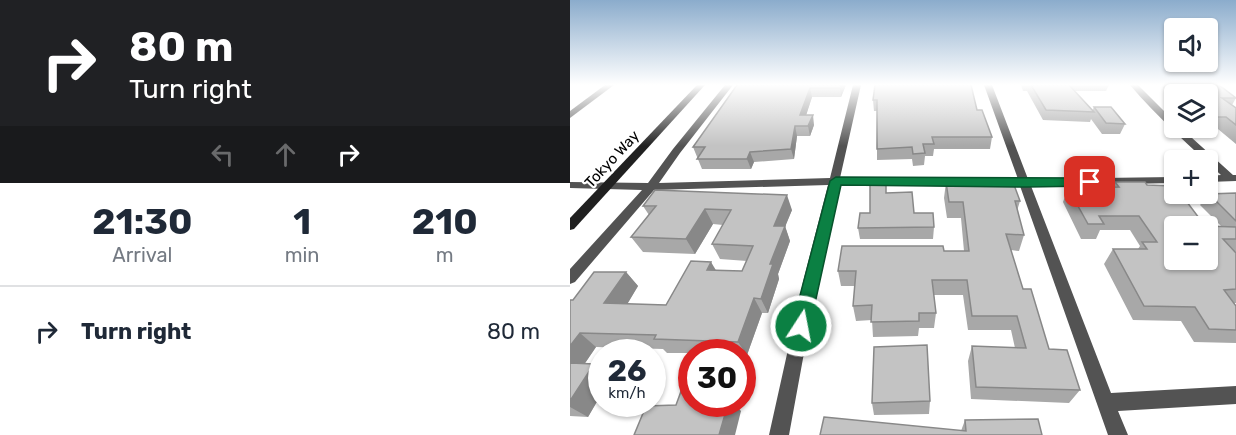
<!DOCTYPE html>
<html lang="en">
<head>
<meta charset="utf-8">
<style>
	:root { --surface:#fff; --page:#f6f6f7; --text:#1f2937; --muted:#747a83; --line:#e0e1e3 }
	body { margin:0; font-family:Rubik,sans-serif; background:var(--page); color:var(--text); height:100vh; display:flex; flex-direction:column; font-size:22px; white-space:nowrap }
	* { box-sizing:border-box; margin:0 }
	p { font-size:20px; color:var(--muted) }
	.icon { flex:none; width:33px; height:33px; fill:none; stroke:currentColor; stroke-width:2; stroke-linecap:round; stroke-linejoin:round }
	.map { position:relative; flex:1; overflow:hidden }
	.drawer { display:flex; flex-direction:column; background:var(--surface); width:570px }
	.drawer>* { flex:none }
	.guide { background:#202124; color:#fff; overflow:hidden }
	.buttons { position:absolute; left:594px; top:18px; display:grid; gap:12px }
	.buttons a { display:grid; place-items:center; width:54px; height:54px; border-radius:6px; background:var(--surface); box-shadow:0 2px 4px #0004; font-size:30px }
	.speed { position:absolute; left:18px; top:339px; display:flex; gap:12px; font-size:30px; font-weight:700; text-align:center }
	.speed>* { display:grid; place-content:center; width:78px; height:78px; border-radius:50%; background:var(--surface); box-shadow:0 2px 4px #0004; line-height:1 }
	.speed small { font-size:15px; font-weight:400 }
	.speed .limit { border:9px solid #d22; background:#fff; color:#111 }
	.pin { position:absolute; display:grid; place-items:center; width:51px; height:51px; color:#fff; margin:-26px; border-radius:12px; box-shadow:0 3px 9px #0006 }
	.me { position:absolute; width:66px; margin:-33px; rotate:11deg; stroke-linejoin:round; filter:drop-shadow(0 0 4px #0008) }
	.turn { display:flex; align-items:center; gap:21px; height:126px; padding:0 30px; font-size:27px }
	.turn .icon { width:78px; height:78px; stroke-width:2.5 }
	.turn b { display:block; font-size:42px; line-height:51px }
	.lanes { display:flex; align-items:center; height:57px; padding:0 30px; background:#0003; justify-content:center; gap:30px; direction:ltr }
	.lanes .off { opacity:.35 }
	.eta { display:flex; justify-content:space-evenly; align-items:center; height:102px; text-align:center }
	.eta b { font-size:36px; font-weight:700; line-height:42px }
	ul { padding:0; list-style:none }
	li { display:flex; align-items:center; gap:18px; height:90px; padding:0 30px; border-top:2px solid var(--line) }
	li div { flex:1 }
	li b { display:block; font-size:22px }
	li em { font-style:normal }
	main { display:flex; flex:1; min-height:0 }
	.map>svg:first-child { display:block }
</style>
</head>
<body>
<main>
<section class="drawer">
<div class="guide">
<div class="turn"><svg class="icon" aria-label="right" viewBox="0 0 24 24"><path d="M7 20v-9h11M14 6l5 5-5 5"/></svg><div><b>80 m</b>Turn right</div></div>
<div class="lanes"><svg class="icon off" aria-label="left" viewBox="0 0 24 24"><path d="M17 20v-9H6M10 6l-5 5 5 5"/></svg><svg class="icon off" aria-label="ahead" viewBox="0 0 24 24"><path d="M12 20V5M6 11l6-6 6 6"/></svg><svg class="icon" aria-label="right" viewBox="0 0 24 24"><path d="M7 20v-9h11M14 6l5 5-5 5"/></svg></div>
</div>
<div class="eta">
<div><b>21:30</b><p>Arrival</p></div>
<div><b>1</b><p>min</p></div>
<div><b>210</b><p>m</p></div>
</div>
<ul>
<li><svg class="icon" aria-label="right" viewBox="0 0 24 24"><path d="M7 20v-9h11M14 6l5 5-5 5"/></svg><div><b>Turn right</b></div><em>80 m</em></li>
</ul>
</section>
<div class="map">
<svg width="666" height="435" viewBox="0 0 666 435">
	<rect width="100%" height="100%" fill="#fff"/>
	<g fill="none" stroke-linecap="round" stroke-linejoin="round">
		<g fill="#535353" fill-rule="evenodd">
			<polygon points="35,85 44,85 0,118 0,111"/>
			<polygon points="155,85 163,85 110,153 89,183 260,178 283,85 291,85 270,178 390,180 395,183 390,186 269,184 247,282 219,435 199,435 233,282 258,185 84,190 5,282 0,284 0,269 72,190 0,188 0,182 78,183 103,149"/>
			<polygon points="414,85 422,85 458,179 604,177 604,183 461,186 541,393 666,386 666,404 548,411 558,435 538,435 450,186 429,186 424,183 429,180 448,179"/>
			<path d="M560,85H568L604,121V128H611L663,175H666V181L638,182V176L651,175C621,147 588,118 560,85Z"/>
		</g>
		<polygon fill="#202020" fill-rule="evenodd" points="127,85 135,85 4,229 0,230 0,218"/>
	</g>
	<g fill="#a8a8a8">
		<polygon points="167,85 276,85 271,97 242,97 236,115 244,125 240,136 227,136 224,159 184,162 181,169 132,169 123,147"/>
		<polygon points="451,85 539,85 536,91 504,91 522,111 524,107 555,124 550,134 532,134 521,119 520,122 473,120 457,91 453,91"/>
		<polygon points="594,85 649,85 666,98 662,105 666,108 666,144 648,129 641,129 638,126 638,94 604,94 604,98 593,88"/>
		<polygon points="303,100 407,110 422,137 420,149 364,149 363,156 355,156 354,165 343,166 342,159 307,160 307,111 304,111"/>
		<polygon points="376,182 450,201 447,211 454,235 449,251 441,250 453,289 479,349 510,390 499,403 401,399 398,361 402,346 445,348 441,330 398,330 393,295 364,295 366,313 364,328 349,328 348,336 303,337 302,320 286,321 283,306 285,286 271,286 268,271 374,251 394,251 391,218 377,218 374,198"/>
		<polygon points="545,182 577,185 635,226 651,226 630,205 639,194 666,193 666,303 664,303 666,306 666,343 624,342 611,321 563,320 534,264 543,249 568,249 570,246 560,230 530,230 526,239 511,239 493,202 498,188 543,187"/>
		<polygon points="316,193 364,227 363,239 290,239 288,228"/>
		<polygon points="73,206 222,210 215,226 220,241 208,274 209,279 198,313 192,313 177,355 172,355 172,352 122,352 122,353 97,353 93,349 26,347 15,363 24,364 32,369 32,393 18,417 0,416 0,300 3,300 56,272 68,286 57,304 96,305 146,271 172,271 177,261 150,259 142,244 153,225 143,224 125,254 73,252 61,237 79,215"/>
		<polygon points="360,401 359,414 304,415 302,403"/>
		<polygon points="395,420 472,435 391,431"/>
	</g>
	<g fill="#888">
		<polygon points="271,85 276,85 271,97 270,88"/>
		<polygon points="240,88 242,97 233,125 230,115"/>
		<polygon points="243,115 244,125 240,136 238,126"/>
		<polygon points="225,126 227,136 224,159 221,149"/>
		<polygon points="180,152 184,162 181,169 177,159"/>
		<polygon points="217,195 222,210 211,237 215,226 220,241 208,274 209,279 198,313 191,299 200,264 204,226"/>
		<polygon points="135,209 143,224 125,254 116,239"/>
		<polygon points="141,262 150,277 137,270"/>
		<polygon points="56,272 68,286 49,318 34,303"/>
		<polygon points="184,298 192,313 177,355 168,342"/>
		<polygon points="10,333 26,347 7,375 0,371 0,346"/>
		<polygon points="24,364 32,369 32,393 18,417 0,407 0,401"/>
		<polygon points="148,404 164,404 171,411 165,435 149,435"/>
	</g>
	<g fill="#c3c3c3" stroke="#888" stroke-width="1.5" fill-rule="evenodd">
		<polygon points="167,85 271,85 270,88 240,88 230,115 243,115 238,126 225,126 221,149 180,152 177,159 127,159 135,147 123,147"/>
		<polygon points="305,85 401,85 407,110 412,110 422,137 362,137 364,144 353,144 355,153 343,154 342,147 307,149 307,100 303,100"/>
		<polygon points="461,85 499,85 524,112 476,110"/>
		<polygon points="609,85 649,85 666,98 652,98 666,108 666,125 656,117 648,117 638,109 638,94 619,94"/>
		<polygon points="524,107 541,107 555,124 536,123"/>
		<polygon points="376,182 443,182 450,201 445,201 454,235 436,234 453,289 461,289 479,349 497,350 510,390 406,387 402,346 456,348 447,316 402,316 397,280 362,280 366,313 349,313 349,321 301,322 302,305 283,306 286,271 268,271 272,246 373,246 374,251 399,251 393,202 379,202"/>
		<path d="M545,182H575L577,185L604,186V194H611L635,226L666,227V239H653L666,253V289L654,290L666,306V330L639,329L625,307L574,306L543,249H577L572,242H587L569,216H529L534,224H518L498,188L549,187ZM604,226H638V260H604Z"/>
		<polygon points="300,185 316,185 316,193 342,192 344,213 363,213 364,227 288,228 290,213 300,213"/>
		<polygon points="85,190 217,195 204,226 215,226 200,264 203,264 191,299 184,298 168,342 84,339 86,335 10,333 0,346 0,300 3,300 24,272 56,272 34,303 96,305 121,261 141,262 137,270 172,271 183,246 142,244 161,210 135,209 116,239 61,237 86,206 73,206"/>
		<polygon points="666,193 666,221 639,194"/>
		<polygon points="357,345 360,401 302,403 304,347"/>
		<polygon points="0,363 24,364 0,401"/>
		<polygon points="122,374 122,404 158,404 149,435 64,435 76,406 106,405 117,375"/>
		<polygon points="254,417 396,431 395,420 468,419 472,435 250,435"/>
	</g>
	<linearGradient id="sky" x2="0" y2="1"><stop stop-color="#8baccc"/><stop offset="0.58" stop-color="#fff"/><stop offset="1" stop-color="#fff" stop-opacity="0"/></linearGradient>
	<rect width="666" height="146" fill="url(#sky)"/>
	<polygon fill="#0b8043" stroke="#07532c" stroke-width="1.5" points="266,177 520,178 526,182 520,186 457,187 271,185 240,326 238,332 231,334 225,332 222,326 260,181"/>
	<g text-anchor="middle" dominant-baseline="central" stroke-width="4.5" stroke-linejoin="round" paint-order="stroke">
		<g font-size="15" fill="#000" stroke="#fff">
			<text transform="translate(42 159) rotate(-47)">Tokyo Way</text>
		</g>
	</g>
</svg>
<div class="buttons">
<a><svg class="icon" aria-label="sound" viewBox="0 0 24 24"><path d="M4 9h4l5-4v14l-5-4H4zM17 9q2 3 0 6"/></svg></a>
<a><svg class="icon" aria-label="layers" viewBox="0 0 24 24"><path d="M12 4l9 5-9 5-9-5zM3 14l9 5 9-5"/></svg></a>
<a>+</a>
<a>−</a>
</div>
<div class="speed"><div>26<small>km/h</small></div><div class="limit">30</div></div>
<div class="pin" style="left:520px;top:182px;background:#d93025"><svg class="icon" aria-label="arrive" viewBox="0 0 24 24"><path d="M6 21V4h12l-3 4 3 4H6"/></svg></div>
<svg class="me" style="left:231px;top:326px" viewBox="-20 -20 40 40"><circle r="17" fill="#0b8043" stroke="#fff" stroke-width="3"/><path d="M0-11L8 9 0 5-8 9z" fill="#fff"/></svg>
</div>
</main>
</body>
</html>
